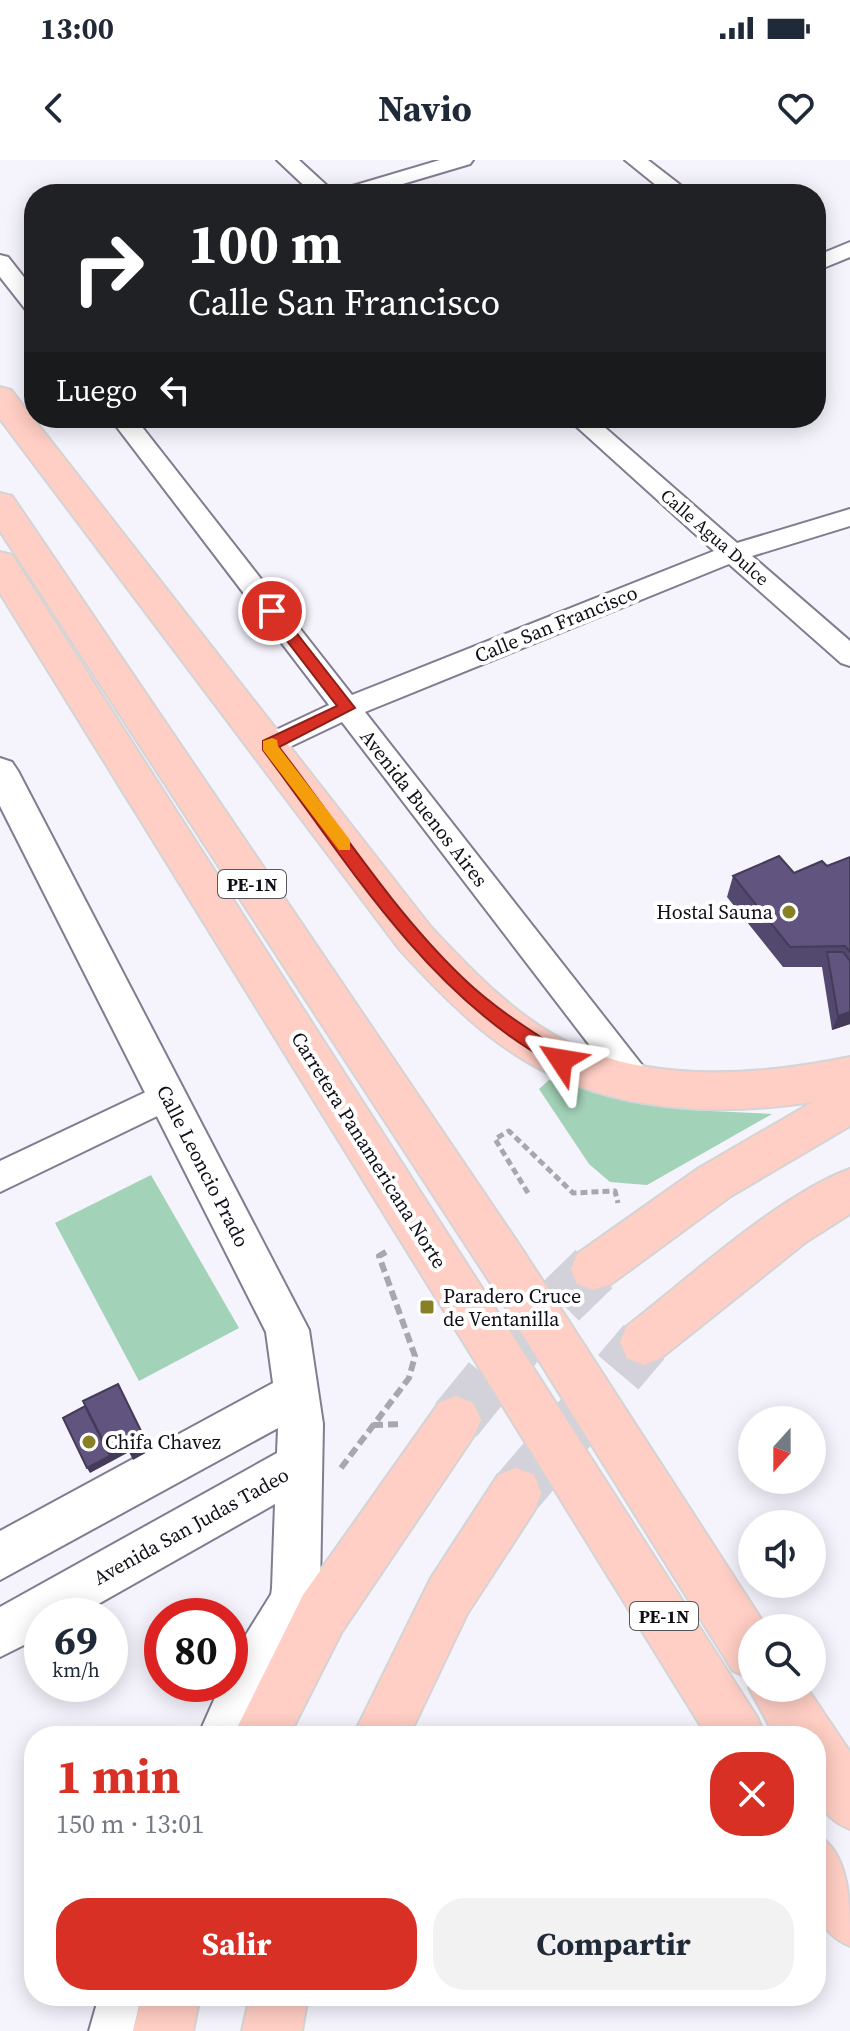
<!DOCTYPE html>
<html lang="es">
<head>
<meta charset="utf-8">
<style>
	:root { --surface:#fff; --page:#f2f2f3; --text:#1f2937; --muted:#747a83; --accent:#d93025 }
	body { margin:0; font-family:"Source Serif 4",serif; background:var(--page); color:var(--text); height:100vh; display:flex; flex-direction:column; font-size:30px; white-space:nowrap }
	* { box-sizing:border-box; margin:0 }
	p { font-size:26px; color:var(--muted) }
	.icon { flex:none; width:44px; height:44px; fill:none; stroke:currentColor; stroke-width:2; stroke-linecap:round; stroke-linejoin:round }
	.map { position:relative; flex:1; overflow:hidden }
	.details { position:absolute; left:24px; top:1566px; width:802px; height:280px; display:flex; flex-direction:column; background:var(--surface); border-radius:32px; box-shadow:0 4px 20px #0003 }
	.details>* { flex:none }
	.guide { position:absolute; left:24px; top:24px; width:802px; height:244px; border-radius:32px; box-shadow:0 4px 20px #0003; background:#202124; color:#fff; overflow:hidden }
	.needle { width:52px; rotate:201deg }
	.tools { position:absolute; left:738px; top:1246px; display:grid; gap:16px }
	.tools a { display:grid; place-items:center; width:88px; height:88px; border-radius:50%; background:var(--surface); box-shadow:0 4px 20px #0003; font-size:40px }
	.speed { position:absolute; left:24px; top:1438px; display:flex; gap:16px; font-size:40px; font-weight:700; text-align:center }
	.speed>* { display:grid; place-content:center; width:104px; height:104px; border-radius:50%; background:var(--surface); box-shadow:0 4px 20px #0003; line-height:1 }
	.speed small { font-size:20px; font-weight:400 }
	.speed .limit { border:12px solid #d22; background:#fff; color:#111 }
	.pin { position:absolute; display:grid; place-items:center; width:68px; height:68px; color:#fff; margin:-34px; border:4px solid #fff; border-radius:50%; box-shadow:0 2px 8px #0007 }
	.me { position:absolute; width:88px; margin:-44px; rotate:303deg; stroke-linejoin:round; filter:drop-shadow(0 0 6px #0008) }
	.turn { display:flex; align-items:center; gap:28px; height:168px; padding:0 32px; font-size:36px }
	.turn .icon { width:104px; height:104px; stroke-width:2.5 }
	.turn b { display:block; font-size:56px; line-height:68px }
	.then { display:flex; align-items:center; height:76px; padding:0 32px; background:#0003; gap:16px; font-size:30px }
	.round { display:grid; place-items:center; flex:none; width:84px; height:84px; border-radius:32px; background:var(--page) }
	.summary { display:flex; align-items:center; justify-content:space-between; height:136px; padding:0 32px }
	h1 { font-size:48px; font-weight:700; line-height:60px; color:var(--accent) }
	.button { display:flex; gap:16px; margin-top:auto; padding:16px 32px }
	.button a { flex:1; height:92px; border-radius:32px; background:var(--accent); color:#fff; font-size:32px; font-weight:700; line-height:92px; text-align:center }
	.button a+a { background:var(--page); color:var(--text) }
	.status { display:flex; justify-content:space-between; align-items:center; height:56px; padding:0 40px; background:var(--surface); direction:ltr }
	.status svg { height:22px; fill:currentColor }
	header { display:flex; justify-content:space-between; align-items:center; height:104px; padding:0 32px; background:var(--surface); font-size:36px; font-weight:700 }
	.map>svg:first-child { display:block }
</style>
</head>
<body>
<div class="status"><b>13:00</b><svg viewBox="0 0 49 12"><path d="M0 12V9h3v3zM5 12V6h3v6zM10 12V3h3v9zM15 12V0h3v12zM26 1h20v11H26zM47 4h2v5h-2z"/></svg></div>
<header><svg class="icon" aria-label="back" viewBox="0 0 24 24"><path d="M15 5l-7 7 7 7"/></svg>Navio<svg class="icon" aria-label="heart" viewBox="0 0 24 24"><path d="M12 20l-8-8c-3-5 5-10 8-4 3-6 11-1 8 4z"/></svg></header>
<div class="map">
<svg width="850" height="1871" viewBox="0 0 850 1871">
	<rect width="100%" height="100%" fill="#f5f3fc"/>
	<g fill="#a2d2b7">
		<polygon points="549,920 633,942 690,950 772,954 647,1025 610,1022 589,1004 539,929"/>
		<polygon points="151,1015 239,1168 139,1221 55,1063"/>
	</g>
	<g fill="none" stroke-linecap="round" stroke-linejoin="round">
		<g stroke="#d3d1da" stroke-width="53" stroke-dasharray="53 26" stroke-linecap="butt">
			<polyline points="456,1260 521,1180 594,1109"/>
			<polyline points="516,1333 644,1182"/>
		</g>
		<defs>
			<g id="minor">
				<polygon points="277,0 299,0 336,34 339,30 440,0 473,0 470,4 369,34 313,34"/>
				<polygon points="625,0 648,0 692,34 667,34"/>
				<polygon points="850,82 850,97 816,111 816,96"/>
				<polygon points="0,95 8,97 34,130 34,152 26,150 0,117"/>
				<polygon points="110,258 135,258 352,535 714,391 567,258 594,258 737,383 850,349 850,366 752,396 850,481 850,506 841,503 729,404 365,552 649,914 654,924 649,934 638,938 627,934 342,562 279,592 269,595 259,592 255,585 259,578 329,545"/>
				<polygon points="167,922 178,926 183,936 178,946 0,1032 0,1001"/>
				<polygon points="288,1422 301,1428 307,1441 262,1522 238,1576 198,1576 221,1524 230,1524 230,1504 234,1494 275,1428"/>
				<polygon points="99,1836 141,1836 133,1871 89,1871"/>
			</g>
			<polygon id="tertiary" points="0,598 12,602 18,611 309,1170 323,1264 320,1428 309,1512 302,1529 285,1536 268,1529 261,1512 272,1428 275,1344 77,1456 42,1456 42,1476 0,1497 0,1447 277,1293 278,1268 0,1420 0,1371 273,1223 266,1172 0,646"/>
			<g id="trunk">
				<path d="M0,227L11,230L430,766C472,811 522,864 580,888C664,923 763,915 850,897V966L731,1036L611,1124L594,1130L577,1124L571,1109L577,1094L699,1008L813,942C727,955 630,953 550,914C491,886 443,837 400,790L0,259Z"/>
				<polygon points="0,333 12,336 522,1089 767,1468 752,1468 752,1519 733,1511 488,1119 0,371"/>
				<polygon points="0,392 12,395 757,1557 765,1576 707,1576 0,433"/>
				<path d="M850,1009V1054L806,1082L661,1198L644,1205L627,1198L620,1182L627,1166C689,1118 779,1035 850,1009Z"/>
				<polygon points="456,1236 473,1243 481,1260 473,1277 341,1473 289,1576 233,1576 303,1435 439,1243"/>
				<polygon points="516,1308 534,1315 541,1333 534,1351 467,1454 409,1576 353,1576 431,1418 498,1315"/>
				<path d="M752,1521V1528H807L850,1592V1669C806,1651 816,1617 816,1576H775L749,1528Z"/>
				<path d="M816,1674C850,1693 850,1742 850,1786C802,1766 816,1718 816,1674Z"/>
				<polygon points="142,1836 200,1836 193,1871 133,1871"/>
				<polygon points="250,1836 308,1836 302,1871 242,1871"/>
			</g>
		</defs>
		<use href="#minor" stroke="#817c90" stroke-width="4"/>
		<use href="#tertiary" stroke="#817c90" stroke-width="4"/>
		<use href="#trunk" stroke="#d4d4d5" stroke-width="4"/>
		<polyline stroke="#a8a6af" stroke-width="5" stroke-dasharray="7 4" stroke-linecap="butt" points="528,1033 495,979 509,971 573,1033 615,1031 618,1043"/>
		<g stroke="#a8a6af" stroke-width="6" stroke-dasharray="10 5" stroke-linecap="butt">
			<polyline points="373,1265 403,1264"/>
			<polyline points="341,1308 409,1218 415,1196 379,1096 389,1090"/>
		</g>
		<use href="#minor" fill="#fff" fill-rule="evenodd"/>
		<use href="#tertiary" fill="#fff" fill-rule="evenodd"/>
		<use href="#trunk" fill="#ffcec4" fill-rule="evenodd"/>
	</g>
	<polygon fill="#53486d" points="850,697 850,864 832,870 822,807 783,807 727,737 733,716 794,713 827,706"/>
	<g fill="#443b59">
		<polygon points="850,852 850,864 832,870 838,856"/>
		<polygon points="146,1281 151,1290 133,1300 128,1290"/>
		<polygon points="124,1283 129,1292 90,1313 87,1308 108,1291"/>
	</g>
	<g fill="#61547f" stroke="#443b59" stroke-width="2">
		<polygon points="779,696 794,713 822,701 827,706 850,697 850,792 845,786 790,787 733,716"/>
		<polygon points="827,792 843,792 850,801 850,852 838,856"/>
		<polygon points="118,1224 146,1281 128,1290 124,1283 108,1291 83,1241"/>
		<polygon points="85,1246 110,1296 87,1308 63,1258"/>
	</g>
	<path fill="#d93025" stroke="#8d1f18" stroke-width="2" d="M272,446L277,448L355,548L279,587C338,664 393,751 463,818C494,848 531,871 567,894V905C554,910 540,896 529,889C416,817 343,696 263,590V581L337,546L267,455V448Z"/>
	<polygon fill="#f59e0b" points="272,578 277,580 278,586 350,680 350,690 339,690 263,590 263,581"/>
	<g fill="#878027" stroke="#fff" stroke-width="3">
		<circle cx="789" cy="752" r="8"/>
		<rect x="419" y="1139" width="16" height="16" rx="4"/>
		<circle cx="89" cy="1282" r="8"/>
	</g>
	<g text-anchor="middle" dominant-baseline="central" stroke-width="8" stroke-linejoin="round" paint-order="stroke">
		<g font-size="18" fill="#100e16" stroke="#fff">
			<text transform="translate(715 377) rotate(41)">Calle Agua Dulce</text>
		</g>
		<g fill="#fff" stroke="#58565c" stroke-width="2">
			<rect x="218" y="710" width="68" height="28" rx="6"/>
			<rect x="630" y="1442" width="68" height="28" rx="6"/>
		</g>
		<g font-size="18" font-weight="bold" fill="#100e16">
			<text x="252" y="724">PE-1N</text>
			<text x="664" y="1456">PE-1N</text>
		</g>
		<g font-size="20" fill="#100e16" stroke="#fff">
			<text transform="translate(556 464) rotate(-22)">Calle San Francisco</text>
			<text transform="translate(424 648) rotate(52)">Avenida Buenos Aires</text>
			<text transform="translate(369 990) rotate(58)">Carretera Panamericana Norte</text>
			<text transform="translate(203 1006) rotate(63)">Calle Leoncio Prado</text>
			<text transform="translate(191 1366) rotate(-29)">Avenida San Judas Tadeo</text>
		</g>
		<g font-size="20" fill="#100e16" stroke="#fff" text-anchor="start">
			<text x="773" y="752" text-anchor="end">Hostal Sauna</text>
			<text x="443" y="1136">Paradero Cruce<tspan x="443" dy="23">de Ventanilla</tspan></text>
			<text x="105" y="1282">Chifa Chavez</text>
		</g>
	</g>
</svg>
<div class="tools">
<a><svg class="needle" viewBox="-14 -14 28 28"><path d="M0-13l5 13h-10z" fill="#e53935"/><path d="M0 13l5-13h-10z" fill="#747a83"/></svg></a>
<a><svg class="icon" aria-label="sound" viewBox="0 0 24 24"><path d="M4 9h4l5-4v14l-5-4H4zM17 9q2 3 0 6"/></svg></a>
<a><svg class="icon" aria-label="search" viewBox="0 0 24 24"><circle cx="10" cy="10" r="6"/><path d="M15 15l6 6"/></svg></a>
</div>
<div class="speed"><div>69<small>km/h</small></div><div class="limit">80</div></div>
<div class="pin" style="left:272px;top:451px;background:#d93025"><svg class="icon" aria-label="arrive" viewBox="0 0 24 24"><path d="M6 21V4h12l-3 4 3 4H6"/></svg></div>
<svg class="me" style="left:561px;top:900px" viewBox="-20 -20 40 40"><path d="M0-17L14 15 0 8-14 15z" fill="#d93025" stroke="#fff" stroke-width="4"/></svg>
<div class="guide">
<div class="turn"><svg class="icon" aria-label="right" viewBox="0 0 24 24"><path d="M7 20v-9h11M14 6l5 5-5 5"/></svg><div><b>100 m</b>Calle San Francisco</div></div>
<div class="then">Luego<svg class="icon" aria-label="left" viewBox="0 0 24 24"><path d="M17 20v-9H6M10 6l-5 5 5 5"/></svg></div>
</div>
<section class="details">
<div class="summary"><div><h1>1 min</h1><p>150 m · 13:01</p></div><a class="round" style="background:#d93025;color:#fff"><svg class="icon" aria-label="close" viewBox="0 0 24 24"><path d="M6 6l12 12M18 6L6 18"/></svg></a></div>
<div class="button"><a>Salir</a><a>Compartir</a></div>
</section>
</div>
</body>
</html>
